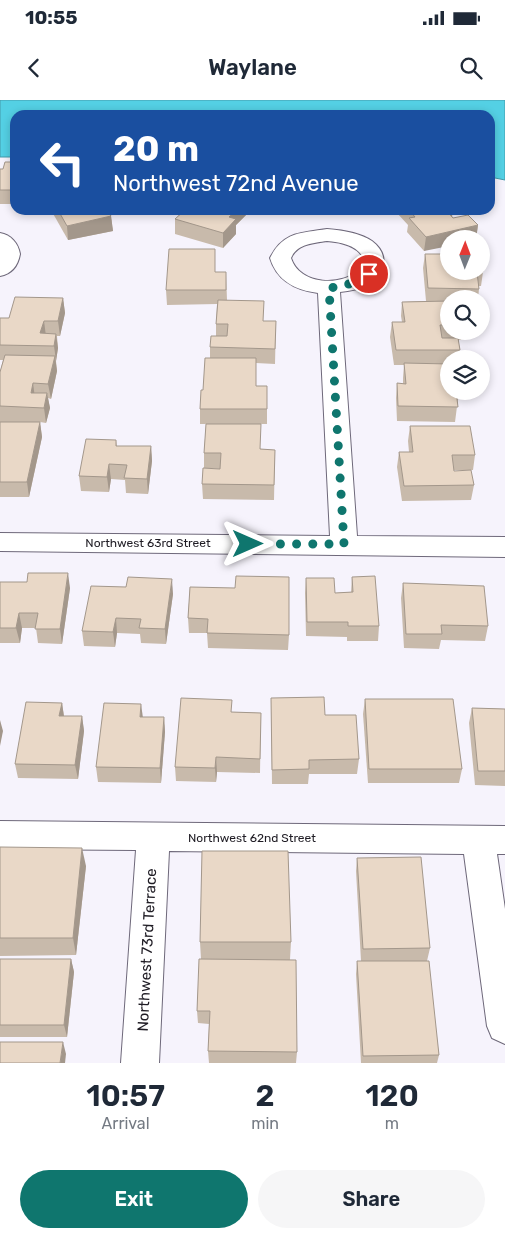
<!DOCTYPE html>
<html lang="en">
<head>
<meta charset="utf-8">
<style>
	:root { --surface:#fff; --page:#f6f6f7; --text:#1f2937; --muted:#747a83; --accent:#0f766e }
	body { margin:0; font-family:Rubik,sans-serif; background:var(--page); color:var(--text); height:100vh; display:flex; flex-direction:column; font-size:19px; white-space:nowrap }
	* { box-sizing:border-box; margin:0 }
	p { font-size:16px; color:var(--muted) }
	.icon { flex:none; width:28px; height:28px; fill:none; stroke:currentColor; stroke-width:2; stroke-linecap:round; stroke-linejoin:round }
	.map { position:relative; height:963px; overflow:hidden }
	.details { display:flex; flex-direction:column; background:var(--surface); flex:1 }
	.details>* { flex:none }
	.guide { position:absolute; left:10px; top:10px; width:485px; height:105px; border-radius:15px; box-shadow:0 2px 8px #0003; background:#1a4fa0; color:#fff; overflow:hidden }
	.needle { width:32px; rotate:1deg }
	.buttons { position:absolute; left:440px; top:130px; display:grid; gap:10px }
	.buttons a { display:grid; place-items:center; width:50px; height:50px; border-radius:50%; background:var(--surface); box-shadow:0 2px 8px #0003; font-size:25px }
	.pin { position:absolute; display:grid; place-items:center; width:42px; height:42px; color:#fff; margin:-21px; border:2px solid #fff; border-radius:50%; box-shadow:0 1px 5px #0007 }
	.me { position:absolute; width:55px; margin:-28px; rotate:90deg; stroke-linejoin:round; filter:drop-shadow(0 0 4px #0008) }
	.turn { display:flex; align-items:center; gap:18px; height:105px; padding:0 20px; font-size:22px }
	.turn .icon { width:65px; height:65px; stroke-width:2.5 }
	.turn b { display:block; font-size:35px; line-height:42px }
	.eta { display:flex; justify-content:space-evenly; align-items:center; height:85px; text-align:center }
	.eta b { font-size:30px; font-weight:600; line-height:35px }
	.cta { display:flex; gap:10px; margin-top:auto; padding:10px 20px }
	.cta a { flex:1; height:58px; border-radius:30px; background:var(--accent); color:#fff; font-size:20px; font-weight:600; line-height:58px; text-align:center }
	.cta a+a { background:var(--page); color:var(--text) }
	.status { display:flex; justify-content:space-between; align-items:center; height:35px; padding:0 25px; background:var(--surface); direction:ltr }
	.status svg { height:14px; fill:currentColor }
	header { display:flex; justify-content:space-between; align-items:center; height:65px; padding:0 20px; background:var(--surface); font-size:22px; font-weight:600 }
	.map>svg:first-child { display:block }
</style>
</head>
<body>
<div class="status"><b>10:55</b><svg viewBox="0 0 49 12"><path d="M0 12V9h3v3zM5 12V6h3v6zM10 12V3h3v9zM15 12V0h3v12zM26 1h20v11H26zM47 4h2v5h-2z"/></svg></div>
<header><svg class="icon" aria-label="back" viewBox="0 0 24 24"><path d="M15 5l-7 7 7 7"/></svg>Waylane<svg class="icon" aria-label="search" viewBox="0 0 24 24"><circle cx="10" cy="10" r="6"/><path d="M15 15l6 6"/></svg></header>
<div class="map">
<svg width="505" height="963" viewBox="0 0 505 963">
	<rect width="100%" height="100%" fill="#f6f3fc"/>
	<polygon fill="#54d0e4" stroke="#449aaa" points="0,0 505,0 505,80 490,77 490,15 15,15 15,57 0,57"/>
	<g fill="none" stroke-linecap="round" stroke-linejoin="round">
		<defs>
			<g id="minor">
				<path d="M327,129C342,130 360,133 372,141C392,156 384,179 363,187C356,190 348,191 340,192L357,436L505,437V457L0,451V433L330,436L318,193C295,190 277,181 270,158C283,132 300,133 327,129ZM327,141C340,142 356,145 363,157L362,168C343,187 300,186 291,158C297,144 313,143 327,141Z"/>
				<path d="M0,133C11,135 18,143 20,154C18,166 11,174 0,176Z"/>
				<polygon points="0,721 505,726 505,754 497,754 505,809 505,944 492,938 487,926 464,754 169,751 159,963 121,963 136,750 0,749"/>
			</g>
		</defs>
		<use href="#minor" stroke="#6e687a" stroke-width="2"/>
		<use href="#minor" fill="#fff" fill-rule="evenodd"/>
	</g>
	<g fill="#c8baab">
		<polygon points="15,62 15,104 0,104 0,69 3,69"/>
		<polygon points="51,110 107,110 111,116 113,131 68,140"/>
		<polygon points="398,110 453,110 452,116 453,118 478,125 476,139 449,139 424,151 407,132 408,125 397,113"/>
		<polygon points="248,113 236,125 236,134 223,148 175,134 175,119"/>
		<polygon points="425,154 483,172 481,186 479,186 479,189 478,199 449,199 449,231 463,231 461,240 458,240 460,250 459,259 449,259 449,291 459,291 455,322 397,321 396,298 397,283 403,284 403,278 404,265 394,265 390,237 392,222 402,222 401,216 402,202 426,201 423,168"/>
		<polygon points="216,172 226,172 227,200 263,221 276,221 275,264 256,263 256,286 267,286 267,324 215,324 261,349 275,350 274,400 203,399 202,384 220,369 204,368 204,353 206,324 200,324 200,309 210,258 210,247 216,236 216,224 217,204 167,205 166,190"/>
		<polygon points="63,198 65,213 60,236 57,236 58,248 56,261 57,271 51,299 48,298 50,308 46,323 40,322 42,337 29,397 0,397 0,272 3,260 0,260 0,218 9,218"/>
		<polygon points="410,326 475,355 473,370 454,370 454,371 474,385 471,400 402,401 397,367 399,352 409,352 408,341"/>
		<polygon points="116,340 117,346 151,346 152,361 148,394 126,393 125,380 111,379 109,392 81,391 79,376"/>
		<polygon points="352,477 379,526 378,541 347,541 347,537 306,536 305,493 306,478 335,493 351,492"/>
		<polygon points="0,482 70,488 62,544 38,543 36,528 22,528 20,543 0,543"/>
		<polygon points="403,483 488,526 485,541 441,540 439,549 404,548 401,498"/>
		<polygon points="190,487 289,535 288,550 208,548 207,533 189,533 188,518"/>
		<polygon points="173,494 166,544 141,543 140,534 117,533 115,547 84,546 82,531"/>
		<polygon points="271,598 325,615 359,659 357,674 309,674 308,684 272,684"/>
		<polygon points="365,599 462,669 459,683 368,683 363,614"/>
		<polygon points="62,603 64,616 82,616 84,631 78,679 18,678 15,664"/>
		<polygon points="472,608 505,609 505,686 475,685 469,623"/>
		<polygon points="232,612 261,613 260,673 217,672 216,682 176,681 175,667"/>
		<polygon points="143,617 164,617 165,632 161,683 98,682 96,667"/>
		<polygon points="0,747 86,766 76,855 0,856"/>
		<polygon points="357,758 430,848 427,861 439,955 437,963 361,963 356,874 357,861 361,861 356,771"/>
		<polygon points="200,842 291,842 290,859 297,952 296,963 209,963 208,951 209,924 198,923 197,911 201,859"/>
		<polygon points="0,859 71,859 74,872 67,937 0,937"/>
	</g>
	<g fill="#a3978b">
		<polygon points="237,110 248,110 248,113 236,125 236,134 223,148 223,133 229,117"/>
		<polygon points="445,110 453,110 451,122"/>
		<polygon points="111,116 113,131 68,140 67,126"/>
		<polygon points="478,125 476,139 449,139 449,146 424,151 426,137"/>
		<polygon points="63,198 65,213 60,236 58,221"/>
		<polygon points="44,221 46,236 40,233"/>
		<polygon points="56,234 58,248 56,261 54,246"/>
		<polygon points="55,256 57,271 51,299 48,284"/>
		<polygon points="33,283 35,298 31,293"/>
		<polygon points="47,293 50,308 46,323 44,308"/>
		<polygon points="40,322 42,337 29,397 27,382"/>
		<polygon points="151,346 152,361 148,394 147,379"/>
		<polygon points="109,364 111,379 109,392 107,377"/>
		<polygon points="68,473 70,488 62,544 60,529"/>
		<polygon points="172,479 173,494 166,544 165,529"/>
		<polygon points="19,513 22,528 20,543 16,528"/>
		<polygon points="116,518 117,533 115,547 113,532"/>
		<polygon points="62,603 64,617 59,616"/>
		<polygon points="141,604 143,618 140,617"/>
		<polygon points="82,616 84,631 78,679 75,665"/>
		<polygon points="164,617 165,632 161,683 160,668"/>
		<polygon points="0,620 3,631 0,646"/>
		<polygon points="216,657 217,672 216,682 215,668"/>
		<polygon points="82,748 86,766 76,855 73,838"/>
		<polygon points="71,859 74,872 67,937 64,925"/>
		<polygon points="63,942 66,954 65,963 60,963"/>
	</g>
	<g fill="#e9d8c7" stroke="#a3978b">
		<polygon points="5,62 15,62 15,85 14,90 0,90 0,69 3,69"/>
		<polygon points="58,110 107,110 111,116 67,126"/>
		<polygon points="185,110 237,110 229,117 236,119 223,133 175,119"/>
		<polygon points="409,110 446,110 453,118 468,115 478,125 426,137 409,118 415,117"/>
		<polygon points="169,149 215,149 215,172 226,172 226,190 166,190"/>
		<polygon points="425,154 449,154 449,171 481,171 481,157 483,172 477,172 479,189 428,188"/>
		<polygon points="15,197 63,198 58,221 44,221 40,233 56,234 54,246 0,245 0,218 9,218"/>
		<polygon points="218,200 264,201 263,221 276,221 275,249 210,247 211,236 227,236 228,224 216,224"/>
		<polygon points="449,201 449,225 440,225 442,238 458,238 460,250 396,250 392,222 405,222 402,202"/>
		<polygon points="5,255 55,256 48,284 33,283 31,293 47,293 44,308 0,306 0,272"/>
		<polygon points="205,258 256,258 256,286 267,286 267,309 200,309 201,290 203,290"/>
		<polygon points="404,263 449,264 449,291 456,291 458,307 398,306 397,283 406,284"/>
		<polygon points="0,322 40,322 27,382 0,382"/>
		<polygon points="206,324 261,324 260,349 275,350 274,385 202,384 203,368 220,369 221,353 204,353"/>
		<polygon points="410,326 470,326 475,355 452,355 454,371 471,370 474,385 404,386 399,352 413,352"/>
		<polygon points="86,339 116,340 116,346 151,346 147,379 124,378 127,365 109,364 107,377 79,376"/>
		<polygon points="28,473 68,473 60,529 35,529 38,513 19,513 16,528 0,528 0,482 27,482"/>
		<polygon points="236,476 289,477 289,535 207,533 208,519 188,518 190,487 235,488"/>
		<polygon points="375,476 379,526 348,526 348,522 307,522 306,478 334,478 335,493 353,492 352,477"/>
		<polygon points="128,477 172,479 165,529 139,528 141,519 116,518 113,532 82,531 91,486 126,487"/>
		<polygon points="403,483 484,486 488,526 441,525 442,534 406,534"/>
		<polygon points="324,597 325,615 356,615 359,659 309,660 309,669 272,670 271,598"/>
		<polygon points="181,598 232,600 231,612 261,613 260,659 216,657 215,668 175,667"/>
		<polygon points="365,599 453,599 462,669 369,669"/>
		<polygon points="26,602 62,603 59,616 82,616 75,665 15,664"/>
		<polygon points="104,603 141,604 140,617 164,617 160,668 96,667"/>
		<polygon points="472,608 505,609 505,671 478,671"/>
		<polygon points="0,747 82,748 73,838 0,838"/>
		<polygon points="202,751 288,751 291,842 200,842"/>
		<polygon points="421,757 430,848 363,849 357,758"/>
		<polygon points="0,859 71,859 64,925 0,925"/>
		<polygon points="199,859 296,860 297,952 208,951 210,911 197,911"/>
		<polygon points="357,861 429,861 439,955 363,956"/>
		<polygon points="0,942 63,942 60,963 0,963"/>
	</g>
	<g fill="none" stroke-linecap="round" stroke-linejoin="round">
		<path stroke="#0f766e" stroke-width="9" stroke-dasharray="0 16.2" d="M248,444H344L329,188C344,186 356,183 369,174"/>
	</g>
	<g text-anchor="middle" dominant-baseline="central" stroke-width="4" stroke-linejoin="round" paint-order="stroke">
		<g font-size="12" fill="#1f1c24" stroke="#fff">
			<text x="148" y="443">Northwest 63rd Street</text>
			<text x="252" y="738">Northwest 62nd Street</text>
		</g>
		<g font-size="15" fill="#1f1c24" stroke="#fff">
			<text transform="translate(147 850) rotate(-87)">Northwest 73rd Terrace</text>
		</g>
	</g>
</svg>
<div class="buttons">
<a><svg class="needle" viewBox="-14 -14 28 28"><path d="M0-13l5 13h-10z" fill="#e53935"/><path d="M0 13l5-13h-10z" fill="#747a83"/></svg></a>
<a><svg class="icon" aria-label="search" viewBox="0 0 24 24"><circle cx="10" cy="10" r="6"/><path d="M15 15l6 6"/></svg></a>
<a><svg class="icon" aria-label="layers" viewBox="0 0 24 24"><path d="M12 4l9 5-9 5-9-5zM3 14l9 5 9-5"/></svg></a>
</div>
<div class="pin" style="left:369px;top:174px;background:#d93025"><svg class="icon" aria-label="arrive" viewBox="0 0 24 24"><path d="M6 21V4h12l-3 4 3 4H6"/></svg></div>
<svg class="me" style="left:248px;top:444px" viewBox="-20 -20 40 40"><path d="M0-17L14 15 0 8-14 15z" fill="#0f766e" stroke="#fff" stroke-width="4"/></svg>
<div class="guide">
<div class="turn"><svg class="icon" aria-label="left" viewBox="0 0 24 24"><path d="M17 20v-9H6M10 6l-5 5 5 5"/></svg><div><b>20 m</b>Northwest 72nd Avenue</div></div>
</div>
</div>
<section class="details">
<div class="eta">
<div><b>10:57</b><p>Arrival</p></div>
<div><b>2</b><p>min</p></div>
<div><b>120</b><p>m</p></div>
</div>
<div class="cta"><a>Exit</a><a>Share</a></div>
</section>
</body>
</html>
